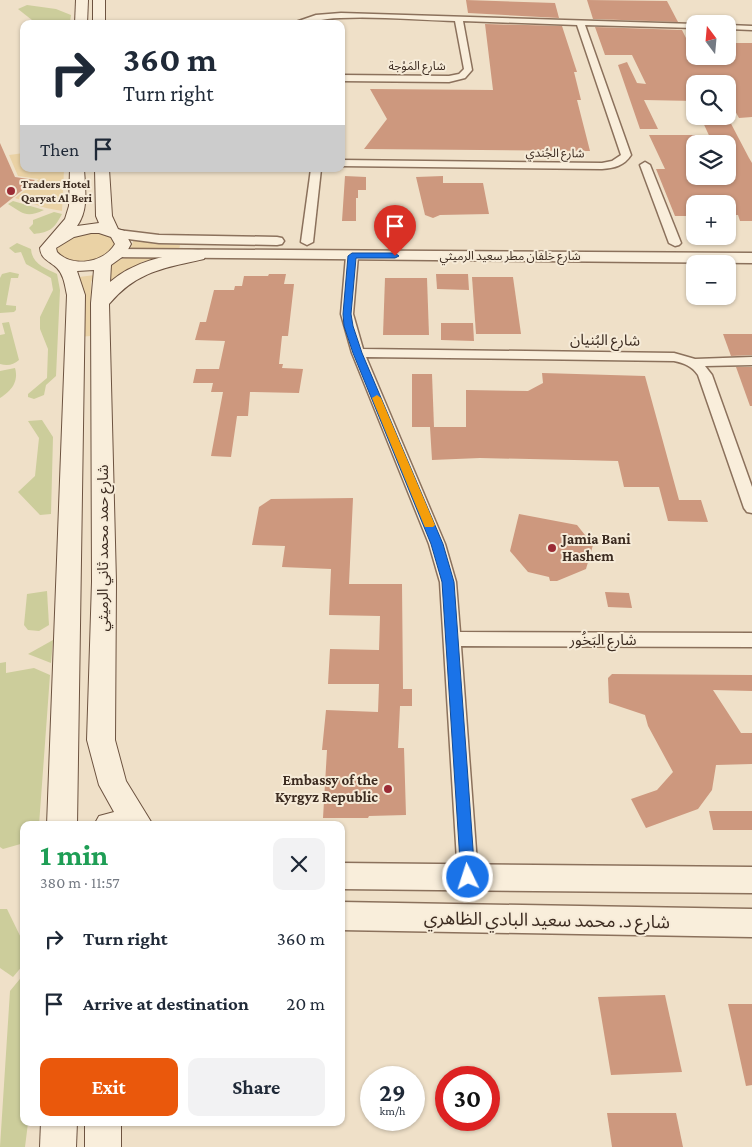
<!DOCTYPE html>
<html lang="en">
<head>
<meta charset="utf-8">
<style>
	:root { --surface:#fff; --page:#f2f2f3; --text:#1f2937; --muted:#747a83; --accent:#ea580c }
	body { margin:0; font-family:"Crimson Pro","Noto Sans Arabic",serif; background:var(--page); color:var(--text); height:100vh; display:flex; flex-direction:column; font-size:19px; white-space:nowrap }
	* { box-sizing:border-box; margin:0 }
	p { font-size:16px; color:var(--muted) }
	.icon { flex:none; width:28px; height:28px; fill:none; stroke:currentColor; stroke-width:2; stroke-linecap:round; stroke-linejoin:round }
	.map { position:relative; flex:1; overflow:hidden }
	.side { position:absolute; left:20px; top:821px; width:325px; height:305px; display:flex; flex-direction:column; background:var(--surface); border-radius:10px; box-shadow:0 1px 4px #0004 }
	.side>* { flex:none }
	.guide { position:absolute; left:20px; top:20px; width:325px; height:152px; border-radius:10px; box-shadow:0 1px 4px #0004; background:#fff; color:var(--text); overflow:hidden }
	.needle { width:32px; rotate:344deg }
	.tools { position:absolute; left:686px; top:15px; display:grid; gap:10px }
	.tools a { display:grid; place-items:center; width:50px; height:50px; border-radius:10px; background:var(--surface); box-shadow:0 1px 4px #0004; font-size:25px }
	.speed { position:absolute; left:360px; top:1066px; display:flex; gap:10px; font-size:25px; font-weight:700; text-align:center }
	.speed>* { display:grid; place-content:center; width:65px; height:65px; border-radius:50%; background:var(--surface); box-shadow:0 1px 4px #0004; line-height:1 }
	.speed small { font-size:12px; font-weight:400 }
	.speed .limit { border:8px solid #d22; background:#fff; color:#111 }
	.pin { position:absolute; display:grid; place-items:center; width:42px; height:42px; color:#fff; margin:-51px -21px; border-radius:50% 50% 50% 0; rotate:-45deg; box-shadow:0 0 5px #0007 }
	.pin .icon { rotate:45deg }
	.me { position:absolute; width:55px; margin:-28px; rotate:356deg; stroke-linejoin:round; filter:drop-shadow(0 0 4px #0008) }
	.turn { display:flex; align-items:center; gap:18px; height:105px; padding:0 20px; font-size:22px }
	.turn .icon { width:65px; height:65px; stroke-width:2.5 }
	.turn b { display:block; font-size:35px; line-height:42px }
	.then { display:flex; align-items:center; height:48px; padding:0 20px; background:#0003; gap:10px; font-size:19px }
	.round { display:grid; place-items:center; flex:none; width:52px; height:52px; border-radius:10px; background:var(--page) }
	.headline { display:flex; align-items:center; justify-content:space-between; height:85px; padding:0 20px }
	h1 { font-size:30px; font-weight:700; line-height:38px; color:#1e9e55 }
	.action { display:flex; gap:10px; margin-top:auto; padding:10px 20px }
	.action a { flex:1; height:58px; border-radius:10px; background:var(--accent); color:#fff; font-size:20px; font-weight:700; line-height:58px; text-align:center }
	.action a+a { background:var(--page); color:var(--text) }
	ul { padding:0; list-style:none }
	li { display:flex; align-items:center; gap:15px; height:65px; padding:0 20px }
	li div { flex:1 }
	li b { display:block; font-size:19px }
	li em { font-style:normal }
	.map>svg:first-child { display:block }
</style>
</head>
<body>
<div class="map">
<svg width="752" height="1147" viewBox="0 0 752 1147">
	<rect width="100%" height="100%" fill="#efe0c8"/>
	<g fill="#cccd9b">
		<polygon points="27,5 56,9 71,15 70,22 37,24 18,9"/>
		<path d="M13,201L44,210C26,218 24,214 8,204Z"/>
		<path d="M54,212L62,214C54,229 50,232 34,234L29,228L33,224V220Z"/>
		<path d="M17,243L31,249C32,264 45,268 57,274L60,290L56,376L46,385L44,395L34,399L28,397V394L47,378L48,349L40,329V317L53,290L51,278L26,264L21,252L15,253L9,248Z"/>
		<polygon points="10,272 19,274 18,278 11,278 6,305 16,306 16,310 14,312 0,313 0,278 2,274"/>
		<path d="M9,322L19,360C13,365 8,366 0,364V335L5,334L2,323Z"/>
		<path d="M15,368C19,382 11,391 0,398V371Z"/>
		<polygon points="42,420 53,437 51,514 40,515 18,492 35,476 39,438 28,421"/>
		<polygon points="47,591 49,625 39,631 28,630 24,625 27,594"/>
		<polygon points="53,640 51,663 28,654"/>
		<polygon points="6,662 6,673 34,668 50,675 39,825 24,825 24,843 3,849 0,847 0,663"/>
		<polygon points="0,909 7,909 24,944 24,964 13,977 0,968"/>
		<polygon points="24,974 24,1122 28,1123 25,1147 0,1147 10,991"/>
	</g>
	<g fill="#ead2a5">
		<polygon points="24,153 24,169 64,169 62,211 46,208 15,198 39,179 18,176 9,155"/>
		<path d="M97,232C106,234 115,236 114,247C104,259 79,267 64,259C61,258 58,253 55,251L56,246L71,235Z"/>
		<polygon points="134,239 156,244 180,245 179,250 153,248 130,250"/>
		<path d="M166,256L142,262L105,284C106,250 142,257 166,256Z"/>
		<polygon points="95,275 91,282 90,336 79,337 79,277"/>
	</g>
	<g fill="#cd987e">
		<polygon points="466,0 555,3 559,18 468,13"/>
		<polygon points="587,0 667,1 678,22 593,19"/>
		<polygon points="485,24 562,26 577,72 574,72 581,100 577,100 590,151 364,149 387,119 370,89 493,90"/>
		<polygon points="595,27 682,30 695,56 729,56 728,43 752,43 752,117 739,118 728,98 728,76 695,76 695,101 644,100 658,129 640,129 618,65 627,62 637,83 646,84 632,55 605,55"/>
		<polygon points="700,116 727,116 749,158 752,163 752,221 740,221 738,215 728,215 728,204 695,204 695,216 675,216 656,169 665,169 649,135 695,135 695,176 728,176 728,144 713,144"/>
		<polygon points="0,143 15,177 35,180 0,208"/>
		<polygon points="345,176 366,177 366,190 358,190 358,198 356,198 356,221 342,221"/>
		<polygon points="443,176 443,183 483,183 489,214 440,215 433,218 425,215 416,177"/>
		<polygon points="269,274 286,274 284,284 294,284 288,336 282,336 279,364 283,364 282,368 303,369 299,393 250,392 248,416 237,416 231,457 211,456 223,392 211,392 213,383 193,383 196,369 219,369 225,341 195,340 200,322 206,322 214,290 234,290 235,286 242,286 244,276 268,276"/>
		<polygon points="436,274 468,274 469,290 437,289"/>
		<polygon points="472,277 513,277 521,334 476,334"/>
		<polygon points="385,278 427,278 429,335 383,335"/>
		<polygon points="441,323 473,323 474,341 441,340"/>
		<polygon points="723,334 752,334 752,355 731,356"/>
		<polygon points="736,367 752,367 752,406 750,406"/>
		<polygon points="542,373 645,376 679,500 701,500 708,522 668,521 659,487 624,487 618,461 480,458 432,460 430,427 466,427 466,390 528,391 543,383"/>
		<polygon points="412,374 432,374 434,427 412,427"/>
		<polygon points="353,498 349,584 402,584 403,689 412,689 412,706 400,706 398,748 404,748 406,815 369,816 368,818 323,818 327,750 322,750 326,710 378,712 379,684 328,684 330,649 379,650 380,616 329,615 331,569 282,567 285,546 252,545 259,507 271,499"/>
		<polygon points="519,514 577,525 593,545 586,569 557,581 550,581 549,577 528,572 510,551"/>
		<polygon points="605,592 629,593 632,608 608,607"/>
		<polygon points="612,674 752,675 752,691 713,690 741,733 752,733 752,764 716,765 712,790 698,809 646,828 631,799 657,790 673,772 648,726 645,715 609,703 608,678"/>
		<polygon points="709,811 752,811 752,830 713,830"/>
		<polygon points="665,995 682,1072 611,1075 598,997"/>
		<polygon points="728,1004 752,1004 752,1085 746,1086"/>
		<polygon points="607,1113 676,1113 683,1147 612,1147"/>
	</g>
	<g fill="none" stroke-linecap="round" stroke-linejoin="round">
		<defs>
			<g id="minor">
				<path d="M341,13L695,24H696L695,28L585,25L631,155C624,166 614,168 602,169L341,166V160L602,163L612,161L621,155L577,25L463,21L472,70L465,78L449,82L341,81V75L449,76L459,74L464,69L455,21C417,20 378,16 340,18C323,18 307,24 290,24L316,15Z"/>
				<polygon points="728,25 752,26 752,30 728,29"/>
				<polygon points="645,162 650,165 681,243 679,245 675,246 669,243 640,165"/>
				<polygon points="311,169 321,169 313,242 307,245 301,242"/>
				<path d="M352,253L358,256L353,314L363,349L674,353L695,359L752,357V365L705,366L712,375L752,487V513L747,512L744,508L698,375C692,366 684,363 674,361L366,357L445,544L456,582L460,632L752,633V647L461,646L478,877L475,884L468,887L461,884L458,877L440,582L429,544L352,353L341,314L346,256Z"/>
			</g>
			<g id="tertiary">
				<polygon points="118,230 159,235 277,237 282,238 284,241 282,244 277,245 159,243 113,237 111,234 113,231"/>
				<polygon points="117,249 752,253 752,263 112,257 109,254 112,251"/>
				<polygon points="341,863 752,867 752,893 341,889"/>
				<polygon points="341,902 752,909 752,937 341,930"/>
			</g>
			<g id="secondary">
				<polygon points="76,0 88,0 87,24 75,24"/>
				<rect x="93" y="0" width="12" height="24"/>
				<path d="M70,169H84C85,188 89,210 77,226L99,223L96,216L95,169H109L112,216L118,229L124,231L131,244L125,255L111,265L110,282C134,261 167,255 198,250L204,251L206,255L204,259C164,268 137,271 109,304L116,582L115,740L126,781L153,825H94L99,816L114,812L99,785L87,740L92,582L91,303L94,270L77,271L85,295L77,825H47L67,295C65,286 64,275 57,268C50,261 41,260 40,248L65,219L69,206ZM91,233H99L111,237L115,244C104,263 72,268 57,252L56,248L74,237Z"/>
				<polygon points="41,1122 77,1122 76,1147 40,1147"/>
				<rect x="85" y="1122" width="36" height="25"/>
			</g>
		</defs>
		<use href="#minor" stroke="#8b715c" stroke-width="3"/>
		<use href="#tertiary" stroke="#8b715c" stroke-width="3"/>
		<use href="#secondary" stroke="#6d5340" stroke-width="2"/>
		<use href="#minor" fill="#f9eedb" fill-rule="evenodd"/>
		<use href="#tertiary" fill="#f9eedb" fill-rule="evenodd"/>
		<use href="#secondary" fill="#f9eedb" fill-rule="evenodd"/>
	</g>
	<polygon fill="#1a73e8" stroke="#114b97" points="352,253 395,253 399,256 395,258 356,258 351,314 353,326 362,353 443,544 454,582 475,877 473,882 468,884 463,882 461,877 442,582 431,544 353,353 344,326 343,314 348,256"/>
	<polygon fill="#f59e0b" points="377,395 381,398 435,525 433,527 425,527 424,525 372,398"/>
	<g fill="#9b2c36" stroke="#f6ebd8" stroke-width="2">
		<circle cx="11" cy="191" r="5"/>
		<circle cx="552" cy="548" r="5"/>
		<circle cx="388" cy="789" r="5"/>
	</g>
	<g text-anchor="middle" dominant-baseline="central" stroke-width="4" stroke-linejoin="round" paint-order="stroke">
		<g font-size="12" fill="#3c2b20" stroke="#f6ebd8">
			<text x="417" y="66">شارع المَوْجة</text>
			<text transform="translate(555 153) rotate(1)">شارع الجُندي</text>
			<text x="510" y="256">شارع خلفان مطر سعيد الرميثي</text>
		</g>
		<g font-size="12" font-weight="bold" fill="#3c2b20" stroke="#f6ebd8" text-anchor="start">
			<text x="21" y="184">Traders Hotel<tspan x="21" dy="14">Qaryat Al Beri</tspan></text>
		</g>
		<g font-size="15" fill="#3c2b20" stroke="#f6ebd8">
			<text transform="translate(605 340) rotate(1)">شارع البُنيان</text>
			<text transform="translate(103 548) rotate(-90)">شارع حمد محمد ثاني الرميثي</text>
			<text x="603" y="640">شارع البَخُور</text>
		</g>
		<g font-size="15" font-weight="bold" fill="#3c2b20" stroke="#f6ebd8" text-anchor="start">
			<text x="562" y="539">Jamia Bani<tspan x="562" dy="17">Hashem</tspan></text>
			<text x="378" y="780" text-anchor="end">Embassy of the<tspan x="378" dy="17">Kyrgyz Republic</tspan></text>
		</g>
		<g font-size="18" fill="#3c2b20" stroke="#f6ebd8">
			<text transform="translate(547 920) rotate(1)">شارع د. محمد سعيد البادي الظاهري</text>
		</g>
	</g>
</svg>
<div class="tools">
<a><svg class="needle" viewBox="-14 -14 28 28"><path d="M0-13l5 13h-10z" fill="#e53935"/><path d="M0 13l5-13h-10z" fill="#747a83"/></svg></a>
<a><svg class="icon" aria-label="search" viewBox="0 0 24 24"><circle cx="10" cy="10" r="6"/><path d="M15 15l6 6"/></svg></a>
<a><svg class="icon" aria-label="layers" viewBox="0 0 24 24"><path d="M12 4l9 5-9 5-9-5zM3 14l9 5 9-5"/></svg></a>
<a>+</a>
<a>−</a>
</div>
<div class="speed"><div>29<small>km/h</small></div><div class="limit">30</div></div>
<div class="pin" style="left:395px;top:256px;background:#d93025"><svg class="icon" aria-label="arrive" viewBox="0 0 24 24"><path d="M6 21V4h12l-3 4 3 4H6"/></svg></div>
<svg class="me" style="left:468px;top:877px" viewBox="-20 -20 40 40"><circle r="17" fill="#1a73e8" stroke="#fff" stroke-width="3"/><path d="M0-11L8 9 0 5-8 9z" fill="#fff"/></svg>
<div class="guide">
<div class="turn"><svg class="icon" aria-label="right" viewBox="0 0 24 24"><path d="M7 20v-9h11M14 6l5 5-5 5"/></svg><div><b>360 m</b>Turn right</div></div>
<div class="then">Then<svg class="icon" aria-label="arrive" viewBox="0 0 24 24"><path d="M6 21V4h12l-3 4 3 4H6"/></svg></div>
</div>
<section class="side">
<div class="headline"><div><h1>1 min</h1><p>380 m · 11:57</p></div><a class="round"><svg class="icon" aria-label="close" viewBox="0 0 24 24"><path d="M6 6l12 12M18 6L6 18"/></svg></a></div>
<ul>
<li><svg class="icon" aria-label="right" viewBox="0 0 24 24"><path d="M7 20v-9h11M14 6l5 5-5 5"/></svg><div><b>Turn right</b></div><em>360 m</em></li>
<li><svg class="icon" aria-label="arrive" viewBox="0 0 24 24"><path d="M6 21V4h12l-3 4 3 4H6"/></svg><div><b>Arrive at destination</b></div><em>20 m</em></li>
</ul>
<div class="action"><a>Exit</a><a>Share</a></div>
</section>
</div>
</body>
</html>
